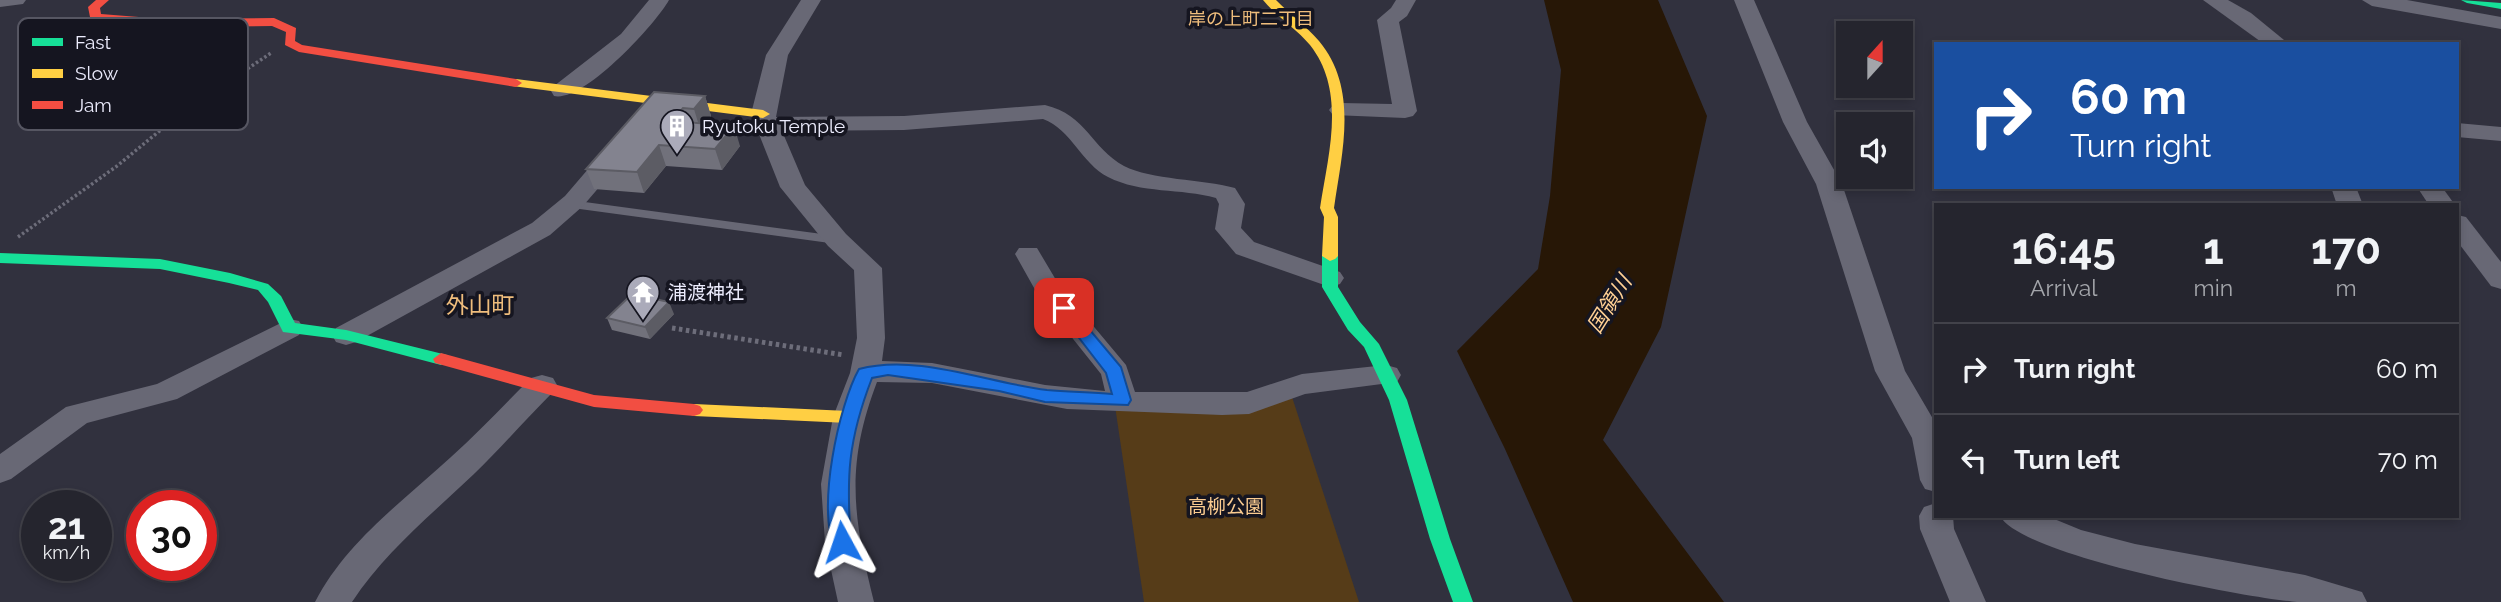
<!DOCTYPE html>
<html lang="en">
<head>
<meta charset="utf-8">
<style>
	:root { --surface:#25252e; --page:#31313a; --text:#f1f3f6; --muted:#a3a5aa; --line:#42424a }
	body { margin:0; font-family:Raleway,"Noto Sans JP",sans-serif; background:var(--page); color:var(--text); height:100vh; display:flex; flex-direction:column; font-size:26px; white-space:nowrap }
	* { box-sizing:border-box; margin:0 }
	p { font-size:23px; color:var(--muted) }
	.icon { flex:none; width:38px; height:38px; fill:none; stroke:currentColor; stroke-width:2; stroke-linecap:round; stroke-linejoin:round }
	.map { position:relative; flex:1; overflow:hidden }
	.sheet { position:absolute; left:1934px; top:203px; width:525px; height:315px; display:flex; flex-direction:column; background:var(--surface); border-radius:0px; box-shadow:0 4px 10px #0003,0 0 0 2px var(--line) }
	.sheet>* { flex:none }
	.top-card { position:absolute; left:1934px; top:42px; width:525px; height:147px; border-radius:0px; box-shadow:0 4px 10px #0003,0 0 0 2px var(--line); background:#1a4fa0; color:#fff; overflow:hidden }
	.needle { width:46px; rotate:21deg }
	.fabs { position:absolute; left:1836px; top:21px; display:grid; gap:14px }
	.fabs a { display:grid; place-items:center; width:77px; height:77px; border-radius:0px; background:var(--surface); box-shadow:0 4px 10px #0003,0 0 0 2px var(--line); font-size:35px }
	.speed { position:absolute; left:21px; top:490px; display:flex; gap:14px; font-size:35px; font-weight:700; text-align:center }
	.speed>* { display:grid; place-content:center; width:91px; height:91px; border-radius:50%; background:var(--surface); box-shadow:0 4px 10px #0003,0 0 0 2px var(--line); line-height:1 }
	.speed small { font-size:18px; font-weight:400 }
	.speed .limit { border:10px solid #d22; background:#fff; color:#111 }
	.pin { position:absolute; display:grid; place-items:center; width:60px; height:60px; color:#fff; margin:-30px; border-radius:14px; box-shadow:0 4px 10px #0006 }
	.me { position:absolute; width:77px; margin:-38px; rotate:355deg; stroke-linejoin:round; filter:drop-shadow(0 0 5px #0008) }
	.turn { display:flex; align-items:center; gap:24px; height:147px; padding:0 21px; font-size:32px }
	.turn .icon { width:91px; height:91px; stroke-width:2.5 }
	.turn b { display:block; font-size:49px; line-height:60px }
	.eta { display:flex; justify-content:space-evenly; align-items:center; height:119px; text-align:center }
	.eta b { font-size:42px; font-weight:700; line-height:49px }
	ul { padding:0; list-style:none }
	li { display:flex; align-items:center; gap:21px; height:91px; padding:0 21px; border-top:2px solid var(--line) }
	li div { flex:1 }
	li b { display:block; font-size:26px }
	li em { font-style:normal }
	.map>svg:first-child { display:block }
</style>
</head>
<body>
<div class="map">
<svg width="2501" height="602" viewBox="0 0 2501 602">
	<rect width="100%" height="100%" fill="#31313e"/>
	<polygon fill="#563c18" points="1292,397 1359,602 1144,602 1115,406"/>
	<polygon fill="#271706" points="1544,0 1658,0 1707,116 1661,327 1603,440 1724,602 1573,602 1505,449 1457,351 1538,269 1550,196 1561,70"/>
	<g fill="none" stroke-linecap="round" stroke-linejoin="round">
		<polyline stroke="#6d6d7a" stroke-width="3.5" stroke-dasharray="2.5 2.5" stroke-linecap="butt" points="18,237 117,166 180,114 271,53"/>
		<polyline stroke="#6d6d7a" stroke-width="5" stroke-dasharray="3.5 3.5" stroke-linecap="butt" points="672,328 844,355"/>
		<polygon fill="#686875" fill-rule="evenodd" points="570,200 837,236 844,240 837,244 565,207 564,204"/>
		<g fill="#686875" fill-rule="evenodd">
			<polygon points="0,0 26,0 23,4 0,7"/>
			<path d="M649,0H669C655,25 583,103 554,96L551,91L554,86L621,34Z"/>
			<path d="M801,0H821L788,55L776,117L904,116L1045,105C1087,115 1091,148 1124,166C1151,180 1202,179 1235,188L1245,204L1241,228L1254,242L1340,272L1344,278L1340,284L1330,287L1236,254L1215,229L1219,204L1216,198C1181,188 1141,194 1108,177C1081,163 1072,130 1043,119L904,130L782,131L805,185L846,234L882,268L885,338L882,361L932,363L1045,385L1105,391L1101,374L1038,295L1015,254L1019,248H1037L1059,285L1126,365L1135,392H1247L1302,374L1386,365L1397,368L1401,375L1397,382L1305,394L1249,414L1222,415L1067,409L932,383L877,382C845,466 853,517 874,602H838L825,542L821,484L833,417L850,373L857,338L854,270L828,246L780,187L751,114L766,55Z"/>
			<polygon points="1396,0 1416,0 1407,16 1399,22 1417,111 1413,116 1405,118 1333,115 1329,110 1333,105 1341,103 1392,104 1377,20 1391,8"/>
			<polygon points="1734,0 1754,0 1807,122 1842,184 1905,371 1936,424 1936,492 1925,489 1920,480 1912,438 1875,371 1816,184 1783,122"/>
			<polygon points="2203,0 2228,0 2251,13 2289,44 2264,44"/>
			<polygon points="2362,0 2407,0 2501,17 2501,29 2372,6"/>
			<polygon points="2457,123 2501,127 2501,141 2457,137"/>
			<polygon points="616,145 625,147 628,152 625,157 583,206 550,235 356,342 346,345 336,342 332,335 336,328 532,223 565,196 607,147"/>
			<polygon points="2331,187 2356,187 2363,205 2337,205"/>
			<polygon points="2417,187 2442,187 2455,205 2429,205"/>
			<polygon points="2457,215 2466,217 2501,262 2501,289 2491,286 2457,241"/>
			<polygon points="289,319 299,321 303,328 299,335 177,399 87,423 11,479 0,483 0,454 66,407 157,384"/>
			<path d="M542,375L553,378L557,385L553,392C526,419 501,448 474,474C431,515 385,552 352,602H315C346,542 402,502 451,457C479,432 505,404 531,378Z"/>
			<polygon points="1936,503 1936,516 1953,516 1954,529 1986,602 1950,602 1920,529 1919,516 1924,507"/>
			<path d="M2000,516H2047L2081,530L2135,544L2305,575L2362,592L2367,602C2344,602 2320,602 2297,602C2247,598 2022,556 2000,516Z"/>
		</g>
		<g fill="#16e098" fill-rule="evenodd">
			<polygon points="2461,0 2501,3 2501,9 2467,3"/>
			<polygon points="1330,251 1338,256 1338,287 1360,322 1379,344 1407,400 1450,539 1473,602 1453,602 1430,539 1389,400 1364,347 1348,330 1322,287 1322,256"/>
			<polygon points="0,253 160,259 230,273 268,284 281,296 295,323 346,330 447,355 449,359 441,365 346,340 283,332 268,302 258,290 229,283 160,269 0,263"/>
		</g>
		<g fill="#ffcf43" fill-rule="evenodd">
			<path d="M1263,0H1276C1290,14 1306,26 1319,41C1359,89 1342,152 1334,208L1338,217V256L1335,259L1330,261L1322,256L1324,217L1320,208C1328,155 1347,92 1310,45C1296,28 1277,17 1263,0Z"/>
			<polygon points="516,79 763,110 770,114 763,118 512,86 510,83"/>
			<polygon points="694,404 848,411 854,413 857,417 854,421 848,423 694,416 688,414 685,410 688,406"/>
		</g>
		<g fill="#f24e42" fill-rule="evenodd">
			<polygon points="96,0 109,0 100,8 101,14 164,19 274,18 296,28 295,41 302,45 516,79 522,83 516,87 299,52 285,45 286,32 272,26 164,27 96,21 90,17 88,7"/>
			<polygon points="441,353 594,395 694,404 700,406 703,410 700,414 694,416 594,407 435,363 433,359"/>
		</g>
	</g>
	<g fill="#71717b">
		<polygon points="654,92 705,96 711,116 705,124 740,146 722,170 666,166 644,193 594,189 586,169"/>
		<polygon points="674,314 650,339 612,330 607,318"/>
	</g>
	<g fill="#5c5c64">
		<polygon points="705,96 711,116 700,129 694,109"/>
		<polygon points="683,108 689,128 672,121"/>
		<polygon points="734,126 740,146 722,170 715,149"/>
		<polygon points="659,145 666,166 644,193 637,172"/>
		<polygon points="669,302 674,314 650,339 645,327"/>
	</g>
	<g fill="#83838f" stroke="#5c5c64" stroke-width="2">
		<polygon points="654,92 705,96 694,109 683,108 672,121 734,126 715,149 659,145 637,172 586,169"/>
		<polygon points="632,294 669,302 645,327 607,318"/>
	</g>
	<path fill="#1a73e8" stroke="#114b97" stroke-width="2" d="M1064,303L1069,305L1121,367L1131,400L1128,405L1045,402L999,391L888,375L872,378C848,440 846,477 851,542L849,547H835C816,511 839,404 859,369C917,353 988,383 1047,390C1068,392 1090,392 1112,394L1106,373L1056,308Z"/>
	<defs>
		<symbol id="building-pin" viewBox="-11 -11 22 30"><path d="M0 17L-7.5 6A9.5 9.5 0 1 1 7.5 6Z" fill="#ababba" stroke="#151520"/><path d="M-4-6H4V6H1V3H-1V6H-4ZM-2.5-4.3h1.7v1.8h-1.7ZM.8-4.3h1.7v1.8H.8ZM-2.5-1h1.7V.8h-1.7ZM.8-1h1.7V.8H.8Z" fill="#fff"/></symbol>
		<symbol id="temple-pin" viewBox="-11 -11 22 30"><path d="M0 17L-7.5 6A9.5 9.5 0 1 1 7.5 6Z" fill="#ababba" stroke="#151520"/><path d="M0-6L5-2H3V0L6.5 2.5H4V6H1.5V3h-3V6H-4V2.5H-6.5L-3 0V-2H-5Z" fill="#fff"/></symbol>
	</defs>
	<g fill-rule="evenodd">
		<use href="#building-pin" x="658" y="107" width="38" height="52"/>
		<use href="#temple-pin" x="624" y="273" width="38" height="52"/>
	</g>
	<g text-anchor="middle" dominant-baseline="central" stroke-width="7" stroke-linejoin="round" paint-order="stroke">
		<g font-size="18" fill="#efbd7c" stroke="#151520">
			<text x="1251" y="18">岸の上町二丁目</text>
		</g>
		<g font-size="19" fill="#ececfd" stroke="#151520" text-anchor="start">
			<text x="702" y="126">Ryutoku Temple</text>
			<text x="668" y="292">浦渡神社</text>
		</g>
		<g font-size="19" fill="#fbcc90" stroke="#151520">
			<text x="1226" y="506">高柳公園</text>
		</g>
		<g font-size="21" font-style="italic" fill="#ffd094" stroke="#151520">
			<text transform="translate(1609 304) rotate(-58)">国領川</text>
		</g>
		<g font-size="23" fill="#efbd7c" stroke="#151520">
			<text x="480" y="304">外山町</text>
		</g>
	</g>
	<rect x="18" y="18" width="230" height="112" rx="10" fill="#151520" stroke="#565662" stroke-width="2"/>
	<rect x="32" y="38" width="31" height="8" fill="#16e098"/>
	<rect x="32" y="69" width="31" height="9" fill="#ffcf43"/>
	<rect x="32" y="101" width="31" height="8" fill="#f24e42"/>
	<g font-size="19" fill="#ececfd">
		<text x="75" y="49">Fast</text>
		<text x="75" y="80">Slow</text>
		<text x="75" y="112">Jam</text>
	</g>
</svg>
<div class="fabs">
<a><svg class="needle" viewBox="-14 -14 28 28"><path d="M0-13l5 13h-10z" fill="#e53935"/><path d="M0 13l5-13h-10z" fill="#a3a5aa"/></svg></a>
<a><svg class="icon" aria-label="sound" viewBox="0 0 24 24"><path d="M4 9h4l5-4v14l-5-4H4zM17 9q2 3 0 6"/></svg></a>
</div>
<div class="speed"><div>21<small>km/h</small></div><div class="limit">30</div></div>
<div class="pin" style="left:1064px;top:308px;background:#d93025"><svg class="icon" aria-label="arrive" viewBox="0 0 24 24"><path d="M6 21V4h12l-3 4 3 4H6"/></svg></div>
<svg class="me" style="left:842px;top:542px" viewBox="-20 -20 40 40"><path d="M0-17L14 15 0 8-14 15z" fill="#1a73e8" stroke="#fff" stroke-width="4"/></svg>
<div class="top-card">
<div class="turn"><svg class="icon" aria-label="right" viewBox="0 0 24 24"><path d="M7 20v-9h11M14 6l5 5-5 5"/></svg><div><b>60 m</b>Turn right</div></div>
</div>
<section class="sheet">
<div class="eta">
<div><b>16:45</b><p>Arrival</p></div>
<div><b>1</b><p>min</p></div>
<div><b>170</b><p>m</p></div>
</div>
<ul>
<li><svg class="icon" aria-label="right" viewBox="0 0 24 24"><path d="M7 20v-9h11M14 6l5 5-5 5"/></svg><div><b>Turn right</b></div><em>60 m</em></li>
<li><svg class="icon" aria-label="left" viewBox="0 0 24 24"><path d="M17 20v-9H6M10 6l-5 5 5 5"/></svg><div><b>Turn left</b></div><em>70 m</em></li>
</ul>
</section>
</div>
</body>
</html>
